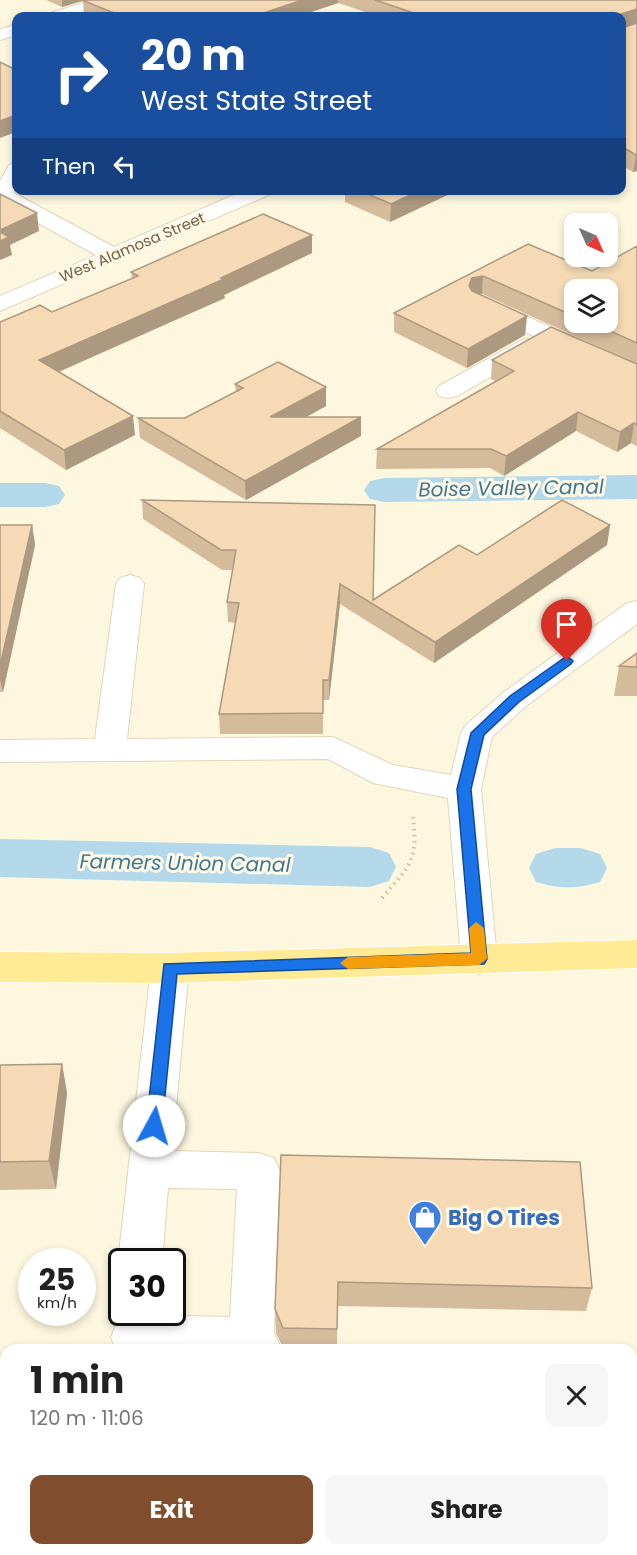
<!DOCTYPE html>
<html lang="en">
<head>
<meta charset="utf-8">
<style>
	:root { --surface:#fff; --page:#f6f6f6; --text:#222; --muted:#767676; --accent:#804e2d }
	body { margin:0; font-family:Poppins,sans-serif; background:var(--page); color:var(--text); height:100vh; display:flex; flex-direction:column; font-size:22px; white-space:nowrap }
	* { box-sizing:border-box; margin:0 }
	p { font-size:20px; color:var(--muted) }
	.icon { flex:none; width:33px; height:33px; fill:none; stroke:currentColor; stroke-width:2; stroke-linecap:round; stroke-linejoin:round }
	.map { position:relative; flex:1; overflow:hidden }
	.side { position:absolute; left:0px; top:1344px; width:638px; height:212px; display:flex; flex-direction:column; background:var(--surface); border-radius:18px 18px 0 0; box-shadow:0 3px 9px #0003 }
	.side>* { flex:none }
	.banner { position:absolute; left:12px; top:12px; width:614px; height:183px; border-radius:12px; box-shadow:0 3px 9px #0003; background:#1a4fa0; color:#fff; overflow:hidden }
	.needle { width:39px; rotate:135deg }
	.fabs { position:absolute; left:564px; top:213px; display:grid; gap:12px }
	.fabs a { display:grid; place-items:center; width:54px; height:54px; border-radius:12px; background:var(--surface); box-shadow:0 3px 9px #0003; font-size:30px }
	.speed { position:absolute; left:18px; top:1248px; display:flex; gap:12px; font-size:30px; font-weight:700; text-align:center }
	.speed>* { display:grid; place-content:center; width:78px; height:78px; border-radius:50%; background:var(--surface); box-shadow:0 3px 9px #0003; line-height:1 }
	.speed small { font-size:15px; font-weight:400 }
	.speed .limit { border:3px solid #111; border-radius:9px; background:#fff; color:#111 }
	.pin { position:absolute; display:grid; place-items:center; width:51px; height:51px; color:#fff; margin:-62px -26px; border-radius:50% 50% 50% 0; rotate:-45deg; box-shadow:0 0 6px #0007 }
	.pin .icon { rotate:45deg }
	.me { position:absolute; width:66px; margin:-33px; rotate:6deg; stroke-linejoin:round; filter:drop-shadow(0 0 4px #0008) }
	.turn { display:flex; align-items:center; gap:21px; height:126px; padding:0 30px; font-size:27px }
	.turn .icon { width:78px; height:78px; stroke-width:2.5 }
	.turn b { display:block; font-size:42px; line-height:51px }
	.then { display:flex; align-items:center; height:57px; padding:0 30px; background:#0003; gap:12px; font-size:22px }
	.round { display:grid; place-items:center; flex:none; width:63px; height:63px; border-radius:12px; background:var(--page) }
	.overview { display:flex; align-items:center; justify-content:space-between; height:102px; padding:0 30px }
	h1 { font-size:36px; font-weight:700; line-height:45px }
	.action { display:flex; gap:12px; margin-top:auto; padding:12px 30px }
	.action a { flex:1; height:69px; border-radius:12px; background:var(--accent); color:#fff; font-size:24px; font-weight:700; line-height:69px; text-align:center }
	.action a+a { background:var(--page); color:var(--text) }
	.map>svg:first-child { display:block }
</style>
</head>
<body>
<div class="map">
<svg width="637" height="1555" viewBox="0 0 637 1555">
	<rect width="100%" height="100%" fill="#fef7df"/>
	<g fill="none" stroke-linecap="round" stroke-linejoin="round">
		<g fill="#b3d8e9" fill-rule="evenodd">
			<polygon points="637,475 637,499 384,502 370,499 364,490 370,481 384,478"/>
			<polygon points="0,483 45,483 59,486 65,495 59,504 45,507 0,507"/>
			<polygon points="0,839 370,847 389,853 396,867 389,881 370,887 0,877"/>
			<path d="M555,848H581L600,854L607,868L600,882C577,889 559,889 536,882L529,868L536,854Z"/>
		</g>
		<defs>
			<g id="minor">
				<polygon points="93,0 118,0 116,4 75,16 51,16 53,12"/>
				<polygon points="16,25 16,35 0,40 0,29"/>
				<polygon points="16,163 14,193 114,247 245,190 274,190 271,194 0,311 0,296 96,255 0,202 0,181 9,165"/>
				<polygon points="486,298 637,366 637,382 541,339 544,344 540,349 457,396 448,398 439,396 436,391 439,386 524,339 540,339 478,310 474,305 478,300"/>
				<polygon points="130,575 140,578 144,584 127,739 333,737 393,765 451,775 461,733 466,725 504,692 627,603 637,601 637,624 526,706 492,737 481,789 497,959 492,969 479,974 466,969 461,959 448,798 373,783 328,759 0,762 0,740 95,739 116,584 120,578"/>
				<polygon points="170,953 183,958 189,968 172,1151 259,1153 274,1158 280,1171 274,1333 282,1350 116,1350 111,1337 117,1322 133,1315 230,1317 237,1189 168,1188 162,1262 122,1262 122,1269 118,1262 151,968 157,958"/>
				<polygon points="632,1361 637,1361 637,1407 632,1406"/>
				<polygon points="86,1550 135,1550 136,1555 86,1555"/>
			</g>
			<polygon id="major" points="637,940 637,968 170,983 0,982 0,952 170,953"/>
		</defs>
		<use href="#minor" stroke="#e3d4bb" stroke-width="2"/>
		<use href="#major" stroke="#fff" stroke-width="2"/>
		<path stroke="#dabd98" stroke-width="4" stroke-dasharray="1.5 4.5" stroke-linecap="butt" d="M382,898C410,865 418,862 413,817"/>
		<use href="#minor" fill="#fff" fill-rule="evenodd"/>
		<use href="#major" fill="#ffea95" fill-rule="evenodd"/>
	</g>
	<g fill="#d4bb9c" fill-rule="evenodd">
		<polygon points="46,0 637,0 637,171 633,172 621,165 621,16 378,16 338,3 299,16 84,16 83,1 62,7"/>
		<polygon points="345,190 458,190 390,222 345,202"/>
		<path d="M528,244L592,271L637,246V364L482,294H480L527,316L525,335L467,368L394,332V313ZM574,290L608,322H574Z"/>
		<polygon points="312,253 224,295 225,298 59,372 135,435 66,470 0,428 0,322 52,312 132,278 131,272"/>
		<polygon points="492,360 637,364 637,446 631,443 617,452 576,431 504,476 490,468 376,469 377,449 495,381 491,379"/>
		<polygon points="235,384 326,387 326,406 306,417 361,417 361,436 246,500 140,438 138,418 185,418 236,392"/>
		<polygon points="142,500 375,505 373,600 477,555 610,525 607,545 434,663 340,604 329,700 323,700 323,734 220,734 219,714 235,623 228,622 227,602 233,570 222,570 143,519"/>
		<polygon points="0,525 32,525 35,545 3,692 0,692"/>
		<polygon points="619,666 637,667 637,696 614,696"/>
		<polygon points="62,1064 67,1093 56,1189 0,1190 0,1065"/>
		<polygon points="281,1155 592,1288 586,1311 337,1306 337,1350 284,1350 276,1333 275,1309"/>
	</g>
	<g fill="#ac997f">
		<polygon points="62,0 85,0 62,7"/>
		<polygon points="302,0 338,0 338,3 299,16 255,16"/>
		<polygon points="637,9 637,24 621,29 621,14"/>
		<polygon points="16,115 16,132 0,138 0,121"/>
		<polygon points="636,155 637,155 637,171 633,172"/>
		<polygon points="421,190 458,190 390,222 391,204"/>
		<polygon points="37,213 39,231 10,245 12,255 0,260 0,230"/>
		<polygon points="312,235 312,253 224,295 225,298 42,379 39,360"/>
		<polygon points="483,276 482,294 471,297 469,286 472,278"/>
		<polygon points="527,316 525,335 467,368 468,349"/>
		<polygon points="326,387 326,406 270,437 270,417"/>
		<polygon points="578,412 576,431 504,476 506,456"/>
		<polygon points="133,416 135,435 66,470 64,450"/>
		<polygon points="361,417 361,436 246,500 245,481"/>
		<polygon points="634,423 631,443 617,452 620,432"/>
		<polygon points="32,525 35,545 3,692 0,679 0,666"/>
		<polygon points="610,525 607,545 434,663 435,642"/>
		<polygon points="340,584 340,604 329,700 329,680"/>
		<polygon points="62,1064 67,1093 56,1189 49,1161"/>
	</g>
	<g fill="#f6dab5" stroke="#ac997f" stroke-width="1.5">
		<polygon points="82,0 302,0 255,16 114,16 119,15"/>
		<polygon points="375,0 637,0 637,9 621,14 622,28 637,23 637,155 636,155 621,146 621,16 423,16"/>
		<polygon points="0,62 16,70 16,115 0,121"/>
		<polygon points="359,190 421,190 391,204"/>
		<polygon points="0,194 37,213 0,230"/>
		<polygon points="263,214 312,235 221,278 224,279 39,360 133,416 64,450 0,411 0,322 40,305 52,312 138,276 131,272"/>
		<polygon points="0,232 9,237 0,241"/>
		<polygon points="528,244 592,271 637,246 637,343 590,322 608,322 608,290 574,290 574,316 483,276 472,278 469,286 472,291 527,316 468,349 394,313"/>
		<polygon points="551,327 637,364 637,425 634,423 620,432 578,412 506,456 491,449 377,449 514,371 492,360"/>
		<polygon points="278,362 326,387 270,417 361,417 245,481 138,418 185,418 243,388 235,384"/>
		<polygon points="142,500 375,505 373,600 459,545 477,555 562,500 610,525 435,642 340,584 329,680 323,680 323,713 219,714 239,603 227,602 236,550 221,550"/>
		<polygon points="0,525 32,525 0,666"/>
		<polygon points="637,653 637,667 619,666"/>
		<polygon points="62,1064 49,1161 0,1162 0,1065"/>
		<polygon points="281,1155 580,1162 592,1288 338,1282 337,1329 283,1328 275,1309"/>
	</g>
	<polygon fill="#1a73e8" stroke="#114b97" stroke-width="1.5" points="567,656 573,661 571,664 519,702 484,735 471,789 487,959 484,964 177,974 162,1126 160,1131 154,1133 148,1131 146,1126 164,964 471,953 457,789 471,733 510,696"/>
	<polygon fill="#f59e0b" points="476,922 484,928 487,959 479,965 348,969 340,963 348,957 471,953 469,928"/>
	<defs>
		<symbol id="shop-pin" viewBox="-11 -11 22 30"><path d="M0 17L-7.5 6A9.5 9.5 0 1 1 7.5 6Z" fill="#3f7fe0" stroke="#fffae7"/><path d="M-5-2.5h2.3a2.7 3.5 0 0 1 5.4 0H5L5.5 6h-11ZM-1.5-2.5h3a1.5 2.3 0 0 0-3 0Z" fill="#fff"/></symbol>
	</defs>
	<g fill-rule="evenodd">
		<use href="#shop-pin" x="406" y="1198" width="38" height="52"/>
	</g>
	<g text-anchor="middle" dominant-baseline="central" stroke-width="6" stroke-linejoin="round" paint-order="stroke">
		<g font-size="15" fill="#765f45" stroke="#fffae7">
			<text transform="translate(132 247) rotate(-23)">West Alamosa Street</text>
		</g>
		<g font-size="20" font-style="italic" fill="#407794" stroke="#fffae7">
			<text transform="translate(511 488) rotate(-1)">Boise Valley Canal</text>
			<text transform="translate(185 863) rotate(1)">Farmers Union Canal</text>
		</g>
		<g font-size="21" font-weight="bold" fill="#366cbe" stroke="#fffae7" text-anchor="start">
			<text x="448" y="1217">Big O Tires</text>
		</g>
	</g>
</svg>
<div class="fabs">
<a><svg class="needle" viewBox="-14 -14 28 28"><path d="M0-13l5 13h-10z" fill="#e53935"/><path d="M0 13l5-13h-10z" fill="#767676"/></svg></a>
<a><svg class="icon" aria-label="layers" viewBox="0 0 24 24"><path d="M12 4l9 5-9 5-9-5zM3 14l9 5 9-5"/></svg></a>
</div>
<div class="speed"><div>25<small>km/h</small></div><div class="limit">30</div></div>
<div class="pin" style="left:567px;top:661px;background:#d93025"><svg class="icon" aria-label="arrive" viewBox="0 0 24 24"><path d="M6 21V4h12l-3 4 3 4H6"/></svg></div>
<svg class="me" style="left:154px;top:1126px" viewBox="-20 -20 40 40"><circle r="19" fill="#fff"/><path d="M0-13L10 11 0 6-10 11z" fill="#1a73e8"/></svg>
<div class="banner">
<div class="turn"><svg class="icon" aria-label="right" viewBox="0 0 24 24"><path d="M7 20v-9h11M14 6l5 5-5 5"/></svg><div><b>20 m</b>West State Street</div></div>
<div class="then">Then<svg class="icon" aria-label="left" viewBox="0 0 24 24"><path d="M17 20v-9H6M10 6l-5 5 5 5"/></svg></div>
</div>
<section class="side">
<div class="overview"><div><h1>1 min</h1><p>120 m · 11:06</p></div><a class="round"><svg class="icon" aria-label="close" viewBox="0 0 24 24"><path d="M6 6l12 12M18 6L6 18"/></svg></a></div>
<div class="action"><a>Exit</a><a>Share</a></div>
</section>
</div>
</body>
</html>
